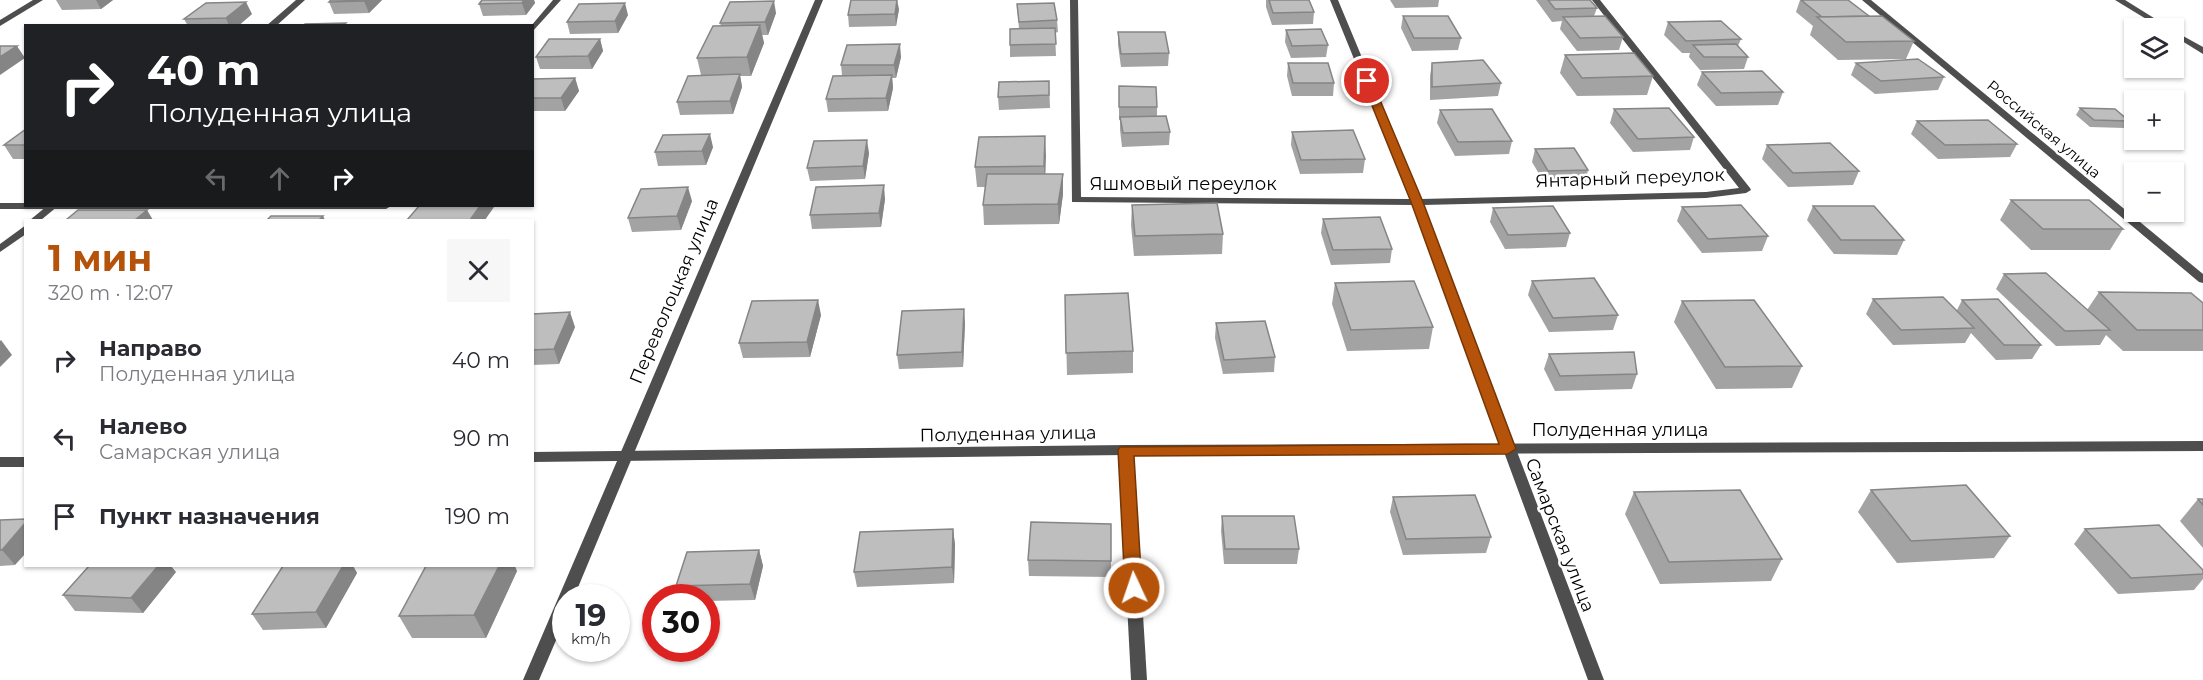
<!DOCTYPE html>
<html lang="ru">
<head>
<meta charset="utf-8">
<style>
	:root { --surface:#fff; --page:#f7f7f7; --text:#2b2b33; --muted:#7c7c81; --accent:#b45309 }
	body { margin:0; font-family:Montserrat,sans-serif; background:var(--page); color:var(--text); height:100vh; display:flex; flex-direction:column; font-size:22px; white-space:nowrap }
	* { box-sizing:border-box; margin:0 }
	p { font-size:20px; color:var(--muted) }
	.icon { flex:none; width:33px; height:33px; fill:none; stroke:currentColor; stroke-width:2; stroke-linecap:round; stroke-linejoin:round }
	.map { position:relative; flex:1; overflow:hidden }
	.sheet { position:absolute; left:24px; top:219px; width:510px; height:348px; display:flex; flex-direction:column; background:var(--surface); border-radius:0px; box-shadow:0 2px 4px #0004 }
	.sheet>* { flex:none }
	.hud { position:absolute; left:24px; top:24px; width:510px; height:183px; border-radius:0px; box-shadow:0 2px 4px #0004; background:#202124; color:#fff; overflow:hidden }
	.fabs { position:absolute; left:2124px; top:18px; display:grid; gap:12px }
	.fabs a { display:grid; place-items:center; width:60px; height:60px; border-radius:0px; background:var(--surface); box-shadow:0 2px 4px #0004; font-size:30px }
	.speed { position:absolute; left:552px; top:584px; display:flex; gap:12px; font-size:30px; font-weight:700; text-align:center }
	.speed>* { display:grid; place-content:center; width:78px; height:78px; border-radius:50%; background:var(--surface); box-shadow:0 2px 4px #0004; line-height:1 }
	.speed small { font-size:15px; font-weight:400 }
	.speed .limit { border:9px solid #d22; background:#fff; color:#111 }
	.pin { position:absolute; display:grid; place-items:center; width:51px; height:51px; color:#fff; margin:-26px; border:3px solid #fff; border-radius:50%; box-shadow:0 2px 6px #0007 }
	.me { position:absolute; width:66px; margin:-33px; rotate:357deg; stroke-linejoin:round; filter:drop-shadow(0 0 4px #0008) }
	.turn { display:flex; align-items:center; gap:21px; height:126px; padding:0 24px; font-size:27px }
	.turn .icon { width:78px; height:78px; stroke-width:2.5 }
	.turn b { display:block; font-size:42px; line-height:51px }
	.lanes { display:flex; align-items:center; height:57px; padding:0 24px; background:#0003; justify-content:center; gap:30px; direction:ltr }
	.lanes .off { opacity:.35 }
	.round { display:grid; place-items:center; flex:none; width:63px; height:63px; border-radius:0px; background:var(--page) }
	.overview { display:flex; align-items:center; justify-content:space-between; height:102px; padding:0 24px }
	h1 { font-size:36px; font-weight:700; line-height:45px; color:var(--accent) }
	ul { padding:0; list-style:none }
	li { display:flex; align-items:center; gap:18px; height:78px; padding:0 24px }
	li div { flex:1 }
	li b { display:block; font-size:22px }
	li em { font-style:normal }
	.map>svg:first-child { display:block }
</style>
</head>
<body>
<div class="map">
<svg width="2203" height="680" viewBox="0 0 2203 680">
	<rect width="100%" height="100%" fill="#fff"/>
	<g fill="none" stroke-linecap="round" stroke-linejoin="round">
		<g fill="#4e4e4e" fill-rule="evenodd">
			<polygon points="33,0 43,0 0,26 0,20"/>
			<polygon points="553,0 561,0 532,32 531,26"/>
			<polygon points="815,0 823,0 574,597 566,597 566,617 539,680 523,680"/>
			<polygon points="1070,0 1078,0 1081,197 1411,199 1330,0 1338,0 1421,199 1706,192 1739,188 1592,0 1600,0 1750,188 1751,190 1746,193 1706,198 1423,205 1604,680 1588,680 1413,205 1072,202"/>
			<polygon points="1862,0 1871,0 2203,274 2203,283 2199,282"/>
			<polygon points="2115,0 2125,0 2170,28 2161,28"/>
			<polygon points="2174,31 2203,47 2203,54 2174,36"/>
			<polygon points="0,203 26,203 26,206 391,206 386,209 0,209"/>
			<polygon points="1126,445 1131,447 1133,450 1147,680 1131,680 1119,450 1121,447"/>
		</g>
		<g fill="#4e4e4e" fill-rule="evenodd">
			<polygon points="296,0 305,0 276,26 266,26"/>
			<polygon points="47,206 58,206 41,220 30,220"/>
			<polygon points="26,225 26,234 0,252 0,244"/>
			<polygon points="2203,441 2203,451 1126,455 532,462 532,452 1126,445"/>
			<rect x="0" y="457" width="26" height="10"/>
		</g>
	</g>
	<g fill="#a3a3a3">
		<polygon points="56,0 113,0 101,9 62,10"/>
		<polygon points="382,0 369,13 334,14 329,2"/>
		<polygon points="482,0 534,0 535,3 526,15 483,16 479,4"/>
		<polygon points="1266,0 1309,0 1314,12 1313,24 1272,25 1266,7"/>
		<polygon points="1390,0 1439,0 1438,7 1395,8"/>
		<polygon points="1536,0 1590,0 1597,8 1594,16 1623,37 1619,50 1577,51 1560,29 1562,21 1552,22"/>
		<polygon points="1800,0 1869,16 1914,41 1906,59 1838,60 1810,35 1813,26 1796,12"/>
		<polygon points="1017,4 1057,20 1058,32 1055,33 1056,56 1010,57 1010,45 1019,29"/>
		<polygon points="899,9 896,26 849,27 848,15"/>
		<polygon points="776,13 768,35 762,35 764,43 751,76 740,76 742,87 733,114 680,115 677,102 701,75 697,58 721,26 720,23"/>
		<polygon points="252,14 238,26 188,26 184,19"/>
		<polygon points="628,15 618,33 570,34 567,22"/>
		<polygon points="1403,16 1461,38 1458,50 1412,51 1401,28"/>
		<polygon points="1668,22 1741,39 1738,46 1748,57 1744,69 1700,70 1689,57 1690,53 1682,53 1664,35"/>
		<polygon points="1286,30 1328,45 1326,57 1291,58 1285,42"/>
		<polygon points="1118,32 1169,53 1168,66 1121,67 1118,45"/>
		<polygon points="600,39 603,51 592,69 540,69 536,57"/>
		<polygon points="1565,55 1653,76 1647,95 1577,96 1560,73"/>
		<polygon points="901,57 896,78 892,78 893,88 888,111 828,112 826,99 842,75 841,65"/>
		<polygon points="1288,63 1334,83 1333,96 1292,96 1287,76"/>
		<polygon points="1432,63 1501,83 1498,96 1430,100 1430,76"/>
		<polygon points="1856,63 1944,77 1938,90 1875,94 1851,75"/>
		<polygon points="1702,72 1783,92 1778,105 1716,106 1697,85"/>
		<polygon points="575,78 579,91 565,111 532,111 532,79"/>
		<polygon points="1049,81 1050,108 999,110 998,97"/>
		<polygon points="1119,86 1157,107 1157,116 1170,132 1169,145 1122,147 1120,130 1120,120 1119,120"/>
		<polygon points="2080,108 2129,121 2125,128 2090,127 2076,115"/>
		<polygon points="1614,109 1694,137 1690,150 1633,152 1610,123"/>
		<polygon points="1440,110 1512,141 1509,154 1455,156 1437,123"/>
		<polygon points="1917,121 2017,144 2010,157 1938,159 1911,134"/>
		<polygon points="26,129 26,159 13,159 4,145"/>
		<polygon points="1292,132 1365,159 1363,173 1300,174 1291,145"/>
		<polygon points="1045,136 1045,174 1063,194 1059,224 984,225 983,205 985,187 977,187 975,167"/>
		<polygon points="1767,145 1859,171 1853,185 1788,187 1762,159"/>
		<polygon points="713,147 706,165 658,166 655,152"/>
		<polygon points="1535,149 1588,170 1585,184 1545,184 1532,162"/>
		<polygon points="869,153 865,179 810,181 807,168"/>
		<polygon points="885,199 881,227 812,229 810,215"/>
		<polygon points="2011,200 2123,229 2110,250 2031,250 2000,220"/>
		<polygon points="692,201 681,230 632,232 628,218"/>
		<polygon points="1132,205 1223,234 1222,254 1134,256 1131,225"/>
		<polygon points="1813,206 1904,240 1897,255 1834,254 1807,220"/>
		<polygon points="1682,207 1768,236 1762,251 1702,253 1677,221"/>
		<polygon points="1493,208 1570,233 1566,247 1505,249 1490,222"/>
		<polygon points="1323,219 1392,249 1390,263 1331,265 1321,233"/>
		<polygon points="2004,274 2087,310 2099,292 2203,303 2203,351 2123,351 2106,335 2100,345 2056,346 1996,289"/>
		<polygon points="1532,281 1618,315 1613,330 1549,332 1528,295"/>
		<polygon points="1335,283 1433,327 1429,349 1347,351 1332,304"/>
		<polygon points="1065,295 1133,351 1133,373 1067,375"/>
		<polygon points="1873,299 1957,310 1962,300 2041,345 2032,359 1996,360 1971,333 1965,343 1893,345 1866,314"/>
		<polygon points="1682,301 1802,366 1792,388 1716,389 1674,322"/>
		<polygon points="532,314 575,327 559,364 532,365"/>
		<polygon points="821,315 810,357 743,358 739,343"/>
		<polygon points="965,323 963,367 899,369 897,355"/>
		<polygon points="1216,323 1275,357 1274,372 1223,374 1215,338"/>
		<polygon points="1549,354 1637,374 1632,389 1555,391 1544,369"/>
		<polygon points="1871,490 2010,536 1994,558 1897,563 1858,512"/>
		<polygon points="1634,492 1782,559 1771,581 1660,584 1625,514"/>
		<polygon points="1393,497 1491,537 1486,553 1403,555 1390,512"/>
		<polygon points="2198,499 2203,499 2203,548 2180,521"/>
		<polygon points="1222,516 1299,549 1297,564 1224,564 1221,531"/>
		<polygon points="0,520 15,565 0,566"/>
		<polygon points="1111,524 1111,577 1029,576 1028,560"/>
		<polygon points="953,529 955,545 954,583 857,587 854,572"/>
		<polygon points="2085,529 2203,570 2203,579 2194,590 2118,594 2074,544"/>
		<polygon points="759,550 763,566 755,600 706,601 706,597 680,597 676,586"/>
		<polygon points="283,566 353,566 357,573 326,628 263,630 252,614"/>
		<polygon points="517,571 486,638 412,638 399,616"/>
		<polygon points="176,572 143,613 75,611 63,595"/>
	</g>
	<g fill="#858585">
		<polygon points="96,0 113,0 101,9"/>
		<polygon points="365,0 382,0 369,13 364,1"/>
		<polygon points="524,0 534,0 535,3 526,15 522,3"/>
		<polygon points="897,0 899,9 896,26 895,14"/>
		<polygon points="774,1 776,13 768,35 765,22"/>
		<polygon points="246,2 252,14 238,26 229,26 226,18"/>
		<polygon points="625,3 628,15 618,33 615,21"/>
		<polygon points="760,25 764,43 751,76 747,57"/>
		<polygon points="600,39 603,51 592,69 588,56"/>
		<polygon points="900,44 901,57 896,78 894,65"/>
		<polygon points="17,46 25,58 0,75 0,57"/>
		<polygon points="740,74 742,87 733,114 730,101"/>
		<polygon points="892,75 893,88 888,111 886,98"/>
		<polygon points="575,78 579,91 565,111 561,98"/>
		<polygon points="710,134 713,147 706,165 702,151"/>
		<polygon points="1045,136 1046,156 1045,186 1044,166"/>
		<polygon points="867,140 869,153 865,179 863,166"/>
		<polygon points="1063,174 1063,194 1059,224 1058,204"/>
		<polygon points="884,185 885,199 881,227 879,213"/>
		<polygon points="688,187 692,201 681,230 677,216"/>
		<polygon points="480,206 493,206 494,207 485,220 470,220"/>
		<polygon points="147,210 153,220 135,220"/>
		<polygon points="323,216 325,220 319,220"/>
		<polygon points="818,300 821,315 810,357 807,342"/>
		<polygon points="964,309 965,323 963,367 962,352"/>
		<polygon points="570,312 575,327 559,364 554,349"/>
		<polygon points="1,340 12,355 0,367 0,341"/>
		<polygon points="26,522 26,553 15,565 2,550"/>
		<polygon points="953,529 955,545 954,583 952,567"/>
		<polygon points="759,550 763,566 755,600 750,584"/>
		<polygon points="158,566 171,566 176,572 143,613 131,598"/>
		<polygon points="343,566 353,566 357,573 326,628 316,612"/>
		<polygon points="499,566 515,566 517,571 486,638 474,615"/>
	</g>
	<g fill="#bebebe" stroke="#858585" stroke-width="1.5">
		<polygon points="331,0 365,0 364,1 329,2"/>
		<polygon points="482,0 524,0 522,3 479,4"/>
		<polygon points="851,0 897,0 895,14 848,15"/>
		<polygon points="1269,0 1309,0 1314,12 1273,13"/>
		<polygon points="1548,0 1590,0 1597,8 1555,9"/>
		<polygon points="1801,0 1848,0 1869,16 1822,17"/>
		<polygon points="774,1 765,22 720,23 730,2"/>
		<polygon points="246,2 226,18 184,19 206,3"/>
		<polygon points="625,3 615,21 567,22 579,4"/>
		<polygon points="1054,3 1057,20 1019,22 1017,4"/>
		<polygon points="1403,16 1448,16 1461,38 1414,38"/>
		<polygon points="1605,16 1623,37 1580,38 1563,17"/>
		<polygon points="1882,16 1914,41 1846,42 1817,17"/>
		<polygon points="1721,21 1741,39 1686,41 1668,22"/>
		<polygon points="346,23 343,26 303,26 305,24"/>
		<polygon points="760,25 747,57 697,58 713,26"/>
		<polygon points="1055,28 1056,44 1010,45 1010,29"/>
		<polygon points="1321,29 1328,45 1292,46 1286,30"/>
		<polygon points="1118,32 1165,32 1169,53 1121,54"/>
		<polygon points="549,39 600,39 588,56 536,57"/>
		<polygon points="900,44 894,65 841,65 847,45"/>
		<polygon points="1736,44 1748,57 1704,57 1693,45"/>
		<polygon points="0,46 17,46 0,57"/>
		<polygon points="1634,53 1653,76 1582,78 1565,55"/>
		<polygon points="1918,59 1944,77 1881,81 1856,63"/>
		<polygon points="1483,60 1501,83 1432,87 1432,63"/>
		<polygon points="1288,63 1328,63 1334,83 1293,83"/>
		<polygon points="1762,71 1783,92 1721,93 1702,72"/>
		<polygon points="740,74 730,101 677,102 688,76"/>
		<polygon points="892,75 886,98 826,99 833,76"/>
		<polygon points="575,78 561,98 532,98 532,79"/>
		<polygon points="1049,81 1049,95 998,97 999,82"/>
		<polygon points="1119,86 1156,87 1157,107 1119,107"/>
		<polygon points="1669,108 1694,137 1638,139 1614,109"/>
		<polygon points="2080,108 2115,109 2129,121 2094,120"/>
		<polygon points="1492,109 1512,141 1458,142 1440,110"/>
		<polygon points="1166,116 1170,132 1123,133 1120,117"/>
		<polygon points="1988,120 2017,144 1945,145 1917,121"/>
		<polygon points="26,129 26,145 4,145"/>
		<polygon points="1353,130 1365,159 1301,160 1292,132"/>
		<polygon points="710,134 702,151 655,152 663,135"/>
		<polygon points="1045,136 1044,166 975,167 979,137"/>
		<polygon points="867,140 863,166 807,168 814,141"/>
		<polygon points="1830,143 1859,171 1793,173 1767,145"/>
		<polygon points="1574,148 1588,170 1548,171 1535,149"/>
		<polygon points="987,174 1063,174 1058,204 983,205"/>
		<polygon points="884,185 879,213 810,215 816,187"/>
		<polygon points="688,187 677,216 628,218 641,189"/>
		<polygon points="2011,200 2089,200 2123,229 2043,229"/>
		<polygon points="1217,203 1223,234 1135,236 1132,205"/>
		<polygon points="1741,205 1768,236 1708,239 1682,207"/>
		<polygon points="419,206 480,206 470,220 407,220"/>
		<polygon points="1553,206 1570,233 1508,235 1493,208"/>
		<polygon points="1813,206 1874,206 1904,240 1841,240"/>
		<polygon points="78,210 147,210 135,220 66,220"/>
		<polygon points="271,216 323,216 319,220 267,220"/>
		<polygon points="1380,217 1392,249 1333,250 1323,219"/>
		<polygon points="2046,273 2110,330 2065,331 2004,274"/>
		<polygon points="1594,278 1618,315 1553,318 1532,281"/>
		<polygon points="1414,281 1433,327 1351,330 1335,283"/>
		<polygon points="2099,292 2191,293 2203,303 2203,330 2137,330"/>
		<polygon points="1128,293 1133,351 1066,353 1065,295"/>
		<polygon points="1943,297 1974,328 1901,330 1873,299"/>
		<polygon points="1998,299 2041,345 2004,345 1962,300"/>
		<polygon points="818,300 807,342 739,343 752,301"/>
		<polygon points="1754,300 1802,366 1725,367 1682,301"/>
		<polygon points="964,309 962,352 897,355 902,311"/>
		<polygon points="570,312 554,349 532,350 532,314"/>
		<polygon points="1265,321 1275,357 1224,360 1216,323"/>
		<polygon points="1634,352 1637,374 1560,376 1549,354"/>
		<polygon points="1966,485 2010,536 1911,541 1871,490"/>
		<polygon points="1740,490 1782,559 1669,562 1634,492"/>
		<polygon points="1475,495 1491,537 1406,539 1393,497"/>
		<polygon points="2198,499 2203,499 2203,505"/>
		<polygon points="1222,516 1294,516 1299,549 1225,549"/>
		<polygon points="26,519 26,522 2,550 0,550 0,520"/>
		<polygon points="1031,522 1111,524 1111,561 1028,560"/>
		<polygon points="2159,525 2203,570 2203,574 2131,578 2085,529"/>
		<polygon points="953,529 952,567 854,572 860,532"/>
		<polygon points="759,550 750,584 676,586 687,552"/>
		<polygon points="89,566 158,566 131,598 63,595"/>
		<polygon points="283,566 343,566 316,612 252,614"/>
		<polygon points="426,566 499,566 474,615 399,616"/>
	</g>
	<polygon fill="#b45309" stroke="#753606" stroke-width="1.5" points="1367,78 1372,81 1423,202 1516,449 1508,454 1134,456 1142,588 1140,593 1134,595 1128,593 1125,588 1118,450 1120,447 1499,444 1411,202 1362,81"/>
	<g text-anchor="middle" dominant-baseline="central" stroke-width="5" stroke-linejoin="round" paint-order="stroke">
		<g font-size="15" fill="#000" stroke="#fff">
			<text transform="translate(2044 129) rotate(40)">Российская улица</text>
		</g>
		<g font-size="18" fill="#000" stroke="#fff">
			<text transform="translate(1630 178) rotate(-2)">Янтарный переулок</text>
			<text x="1183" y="184">Яшмовый переулок</text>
			<text transform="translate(674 291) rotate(-67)">Переволоцкая улица</text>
			<text x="1620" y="430">Полуденная улица</text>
			<text transform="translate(1008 434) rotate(-1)">Полуденная улица</text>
			<text transform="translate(1560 535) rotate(69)">Самарская улица</text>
		</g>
	</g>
</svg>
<div class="fabs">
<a><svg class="icon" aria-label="layers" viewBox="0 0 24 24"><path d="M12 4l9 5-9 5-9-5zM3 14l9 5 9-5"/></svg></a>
<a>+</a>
<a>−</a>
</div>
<div class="speed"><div>19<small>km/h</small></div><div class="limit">30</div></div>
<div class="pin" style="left:1367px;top:81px;background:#d93025"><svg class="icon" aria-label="arrive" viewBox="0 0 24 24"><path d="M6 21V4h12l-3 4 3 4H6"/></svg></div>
<svg class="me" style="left:1134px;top:588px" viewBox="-20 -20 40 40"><circle r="17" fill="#b45309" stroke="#fff" stroke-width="3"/><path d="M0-11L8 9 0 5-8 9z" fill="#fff"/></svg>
<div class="hud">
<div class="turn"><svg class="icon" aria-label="right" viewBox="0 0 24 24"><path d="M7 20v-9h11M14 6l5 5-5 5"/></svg><div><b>40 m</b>Полуденная улица</div></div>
<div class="lanes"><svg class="icon off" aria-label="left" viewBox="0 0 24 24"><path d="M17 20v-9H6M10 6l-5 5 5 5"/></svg><svg class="icon off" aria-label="ahead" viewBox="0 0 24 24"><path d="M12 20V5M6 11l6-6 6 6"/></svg><svg class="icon" aria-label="right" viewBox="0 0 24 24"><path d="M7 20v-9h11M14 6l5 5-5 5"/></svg></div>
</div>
<section class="sheet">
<div class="overview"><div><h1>1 мин</h1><p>320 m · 12:07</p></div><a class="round"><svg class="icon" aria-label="close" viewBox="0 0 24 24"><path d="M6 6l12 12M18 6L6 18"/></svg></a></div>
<ul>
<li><svg class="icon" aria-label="right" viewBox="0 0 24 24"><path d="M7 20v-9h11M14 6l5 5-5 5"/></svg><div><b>Направо</b><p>Полуденная улица</p></div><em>40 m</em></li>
<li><svg class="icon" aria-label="left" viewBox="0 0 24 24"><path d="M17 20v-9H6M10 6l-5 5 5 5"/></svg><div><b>Налево</b><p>Самарская улица</p></div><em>90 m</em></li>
<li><svg class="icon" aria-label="arrive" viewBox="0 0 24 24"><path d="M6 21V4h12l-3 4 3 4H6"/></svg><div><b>Пункт назначения</b></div><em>190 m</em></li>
</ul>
</section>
</div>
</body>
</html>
